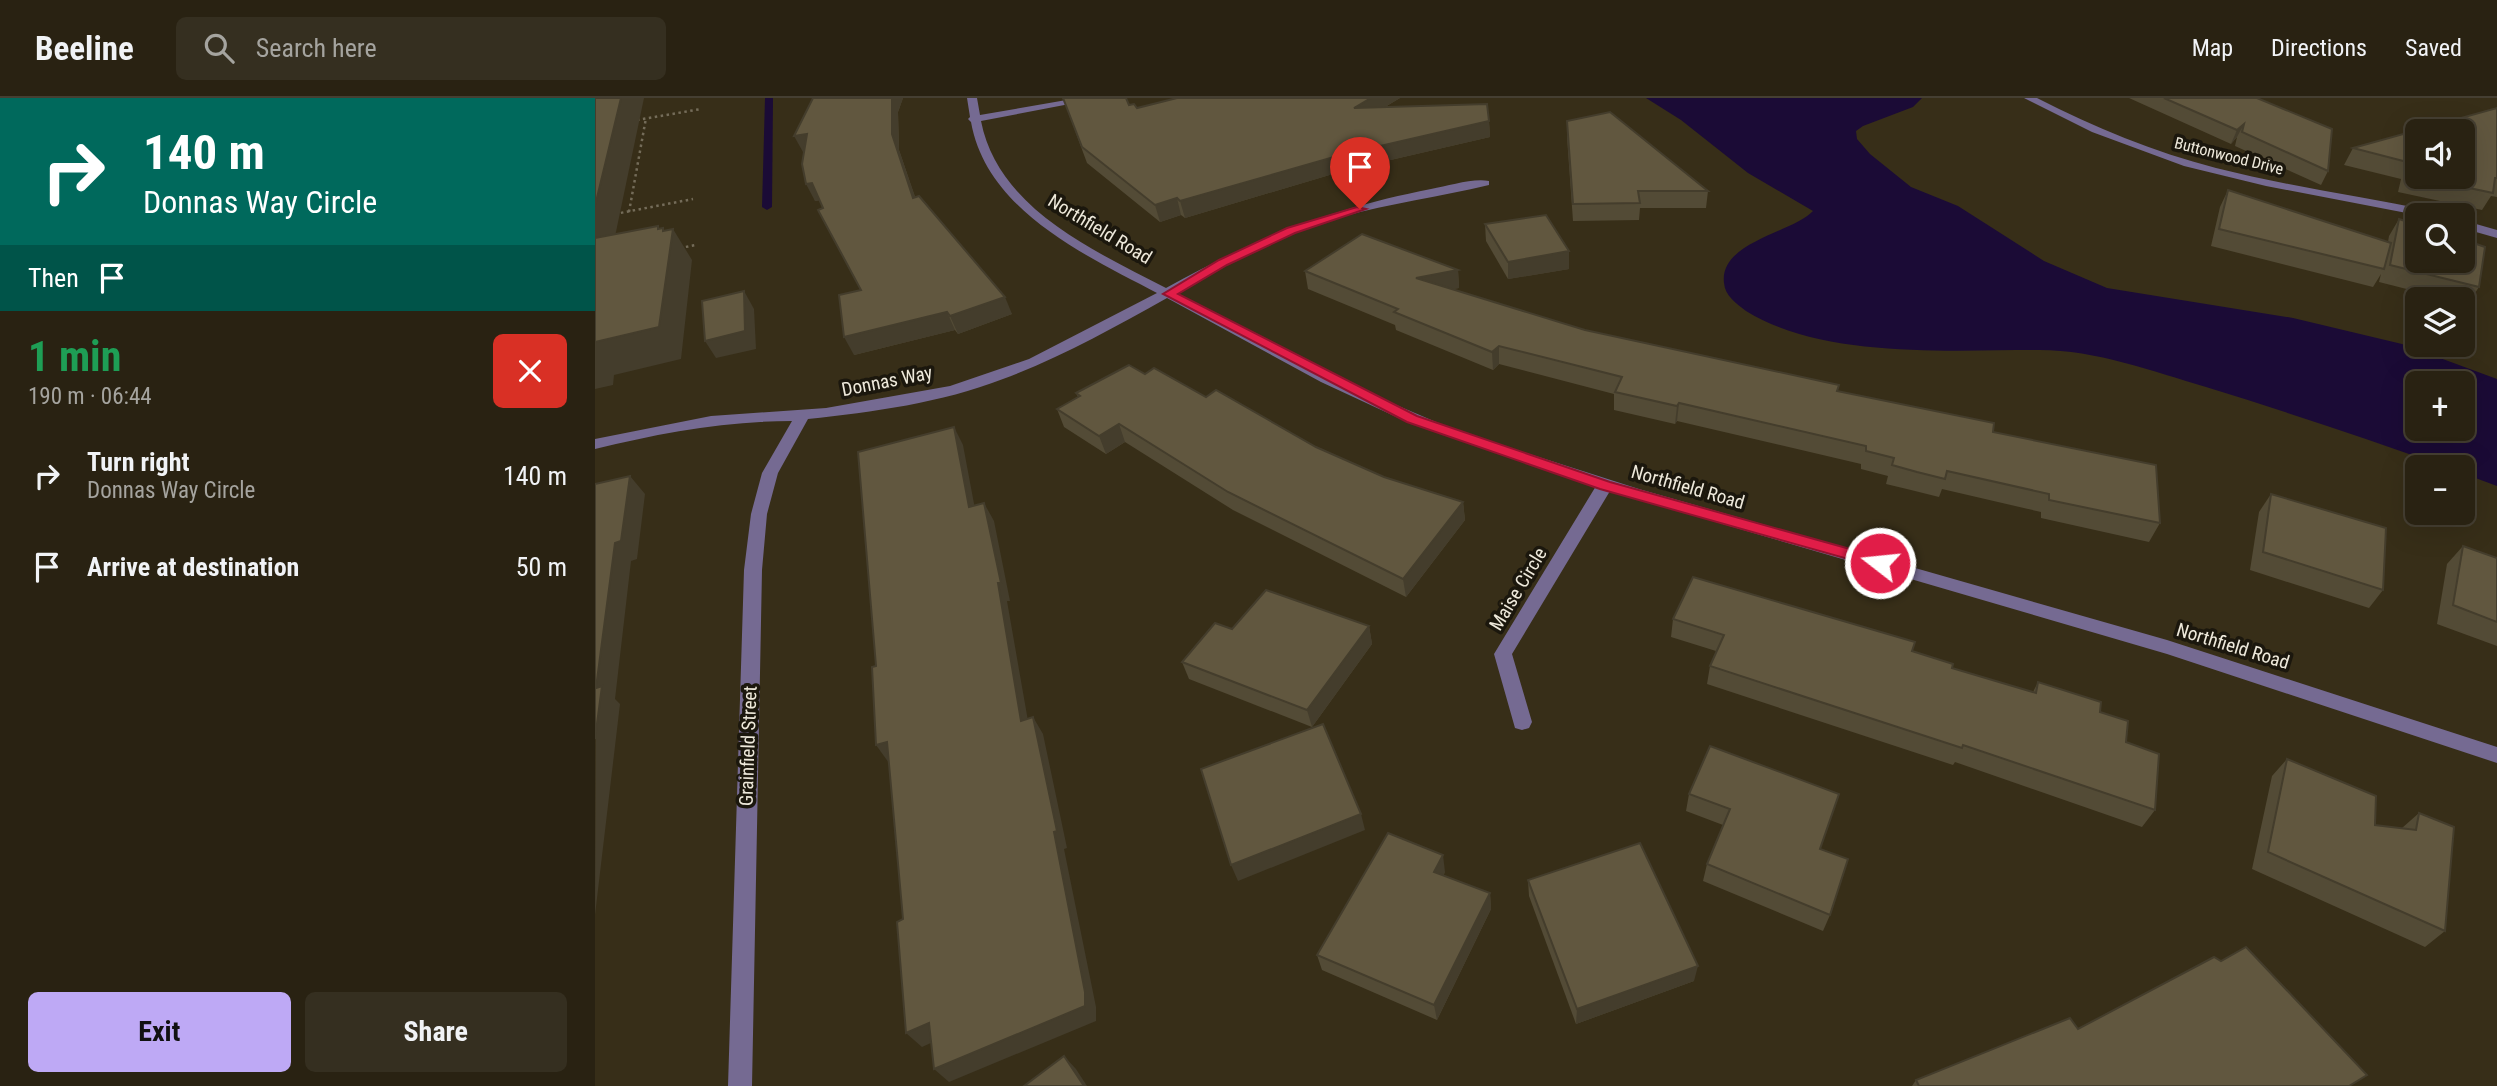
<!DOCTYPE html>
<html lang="en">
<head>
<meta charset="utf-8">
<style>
	:root { --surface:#292212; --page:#352f20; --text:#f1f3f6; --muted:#a5a49f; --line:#453f32; --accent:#bea9f5 }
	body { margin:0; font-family:"Roboto Condensed",sans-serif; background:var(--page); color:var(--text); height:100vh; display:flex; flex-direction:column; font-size:26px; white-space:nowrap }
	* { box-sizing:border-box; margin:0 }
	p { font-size:23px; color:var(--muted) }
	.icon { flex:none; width:38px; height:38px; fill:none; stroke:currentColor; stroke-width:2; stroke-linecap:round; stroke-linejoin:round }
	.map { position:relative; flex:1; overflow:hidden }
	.sheet { display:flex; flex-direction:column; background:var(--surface); width:595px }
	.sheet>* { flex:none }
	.banner { background:#00695c; color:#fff; overflow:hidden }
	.buttons { position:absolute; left:1810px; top:21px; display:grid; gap:14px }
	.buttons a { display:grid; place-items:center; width:70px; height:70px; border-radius:10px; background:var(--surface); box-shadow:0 7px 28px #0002,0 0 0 2px var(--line); font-size:35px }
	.pin { position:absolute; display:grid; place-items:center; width:60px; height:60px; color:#fff; margin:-72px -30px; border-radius:50% 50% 50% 0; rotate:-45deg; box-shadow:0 0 7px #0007 }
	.pin .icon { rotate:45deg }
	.me { position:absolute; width:77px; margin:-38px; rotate:286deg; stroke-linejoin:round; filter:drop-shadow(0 0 5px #0008) }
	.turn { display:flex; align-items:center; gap:24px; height:147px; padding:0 28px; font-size:32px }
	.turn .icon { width:91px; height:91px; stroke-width:2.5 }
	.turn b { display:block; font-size:49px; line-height:60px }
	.then { display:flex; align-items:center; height:66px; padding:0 28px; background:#0003; gap:14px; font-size:26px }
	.round { display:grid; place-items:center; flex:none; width:74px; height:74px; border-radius:10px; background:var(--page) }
	.headline { display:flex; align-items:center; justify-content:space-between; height:119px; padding:0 28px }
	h1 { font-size:42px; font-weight:700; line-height:52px; color:#1e9e55 }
	.action { display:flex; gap:14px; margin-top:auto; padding:14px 28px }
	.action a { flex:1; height:80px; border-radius:10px; background:var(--accent); color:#111; font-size:28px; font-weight:700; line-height:80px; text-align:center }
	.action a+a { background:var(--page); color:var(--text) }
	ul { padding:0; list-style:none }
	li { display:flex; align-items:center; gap:21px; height:91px; padding:0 28px }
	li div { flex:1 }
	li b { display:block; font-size:26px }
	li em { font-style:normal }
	header { display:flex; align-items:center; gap:42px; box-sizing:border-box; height:98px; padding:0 35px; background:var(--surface); border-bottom:2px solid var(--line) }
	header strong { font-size:33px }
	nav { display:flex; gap:38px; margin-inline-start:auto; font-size:24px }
	.search { width:490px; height:63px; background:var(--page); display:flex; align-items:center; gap:18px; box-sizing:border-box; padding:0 24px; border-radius:10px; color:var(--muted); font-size:26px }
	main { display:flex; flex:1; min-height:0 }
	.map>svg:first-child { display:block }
</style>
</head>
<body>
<header>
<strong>Beeline</strong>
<div class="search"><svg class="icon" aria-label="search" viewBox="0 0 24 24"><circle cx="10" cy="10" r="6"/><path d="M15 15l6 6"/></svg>Search here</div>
<nav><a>Map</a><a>Directions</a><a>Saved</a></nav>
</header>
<main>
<section class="sheet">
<div class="banner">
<div class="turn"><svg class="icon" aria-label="right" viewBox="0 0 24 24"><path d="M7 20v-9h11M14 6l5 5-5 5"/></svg><div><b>140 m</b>Donnas Way Circle</div></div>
<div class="then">Then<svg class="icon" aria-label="arrive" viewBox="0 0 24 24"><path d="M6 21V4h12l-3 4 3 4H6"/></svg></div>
</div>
<div class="headline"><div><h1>1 min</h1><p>190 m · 06:44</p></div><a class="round" style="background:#d93025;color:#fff"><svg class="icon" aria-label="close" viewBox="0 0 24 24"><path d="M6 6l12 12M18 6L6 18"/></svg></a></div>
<ul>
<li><svg class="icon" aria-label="right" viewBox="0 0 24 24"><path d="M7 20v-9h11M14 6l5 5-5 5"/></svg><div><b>Turn right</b><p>Donnas Way Circle</p></div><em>140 m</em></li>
<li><svg class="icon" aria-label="arrive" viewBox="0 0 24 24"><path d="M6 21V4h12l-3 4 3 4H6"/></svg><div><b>Arrive at destination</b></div><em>50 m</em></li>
</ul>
<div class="action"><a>Exit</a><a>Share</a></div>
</section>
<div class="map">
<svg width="1902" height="988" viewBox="0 0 1902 988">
	<rect width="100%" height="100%" fill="#372e18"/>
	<path fill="#1b0b36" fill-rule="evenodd" d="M1051,0H1327L1318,9L1268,28L1261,33L1262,41L1275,56L1316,89L1363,108L1449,163L1512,190L1698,220L1807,246L1902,281V388L1867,375V369H1852C1772,341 1692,314 1611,289C1557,273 1498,251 1441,252C1353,252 1229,261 1151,213C1142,206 1130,198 1129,185C1124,144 1197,135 1218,113L1153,75L1086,22ZM1822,285H1867V331H1822Z"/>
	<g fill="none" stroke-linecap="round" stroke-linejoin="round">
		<polygon fill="#1b0b36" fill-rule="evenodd" points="170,0 178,0 177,109 172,112 167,109"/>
		<g stroke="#746c59" stroke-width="2.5" stroke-dasharray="2.5 3.5" stroke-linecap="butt">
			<polyline points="42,22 106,11"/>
			<polyline points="34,114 51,20"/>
			<polyline points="20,116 98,101"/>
			<polyline points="85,150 101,147"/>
		</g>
		<g fill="#756a92" fill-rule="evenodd">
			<path d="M372,0H382L385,17L483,0H506L386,23C403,111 500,153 571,190C662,140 734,111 836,91C854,88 877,80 894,83V87C845,99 795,105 747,119C688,136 634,165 581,195L764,291L862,333L1044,391L1572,542L1902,649V665L1572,556L1015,393L917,556L937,624L934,630L927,632L920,630L899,556L1001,388L810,323L726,284L572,200C518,230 465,260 408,281C346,305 278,314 213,321L183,375L172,416L167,472L157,988H133L149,472L156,416L167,375L197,323C130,323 65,335 0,351V341L116,318L231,310L355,288L434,261L562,195C490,157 392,113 376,24L373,21L375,19Z"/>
			<path d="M1429,0H1442C1499,29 1559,54 1621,70C1692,88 1765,98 1837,113L1843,117H1822L1671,88L1589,68L1497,34Z"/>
			<polygon points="1867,122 1902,132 1902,140 1867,130"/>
		</g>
	</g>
	<g fill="#534b36">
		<polygon points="218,0 308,0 303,14 304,52 320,99 417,216 363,236 360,232 259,257 266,192 225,102 220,103 209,54 208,54"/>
		<polygon points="468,0 534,7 542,10 582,0 805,0 790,9 894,23 895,39 748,73 590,120 586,117 565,124 492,65"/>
		<polygon points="1534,0 1662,0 1733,73 1726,87 1640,48 1642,39 1636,46"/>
		<polygon points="1902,10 1902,99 1896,98 1887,112 1803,94 1806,81 1749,67 1758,50"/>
		<polygon points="972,23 1113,93 1111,110 1045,110 1044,122 978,123 972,39"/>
		<polygon points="1633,92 1793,144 1794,138 1804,121 1884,189 1872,207 1867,205 1867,201 1851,201 1784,184 1786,176 1778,189 1616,148 1625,109"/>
		<polygon points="890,126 974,153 974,171 913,181 891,143"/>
		<polygon points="863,172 864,190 858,191 990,232 1243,293 1398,334 1565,425 1554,444 1446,420 1446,414 1347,391 1344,399 1316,392 1291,386 1293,378 1266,371 1266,366 1082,323 1080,326 1019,312 1019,296 904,266 898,272 801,232 800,227 713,191 710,173"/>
		<polygon points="550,276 611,299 789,379 868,404 870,422 811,499 638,412 530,344 511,356 469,329 462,311 483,299 481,295"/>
		<polygon points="1676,396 1788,492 1774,510 1655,472 1664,414"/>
		<polygon points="1868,448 1902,460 1902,548 1842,526 1852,466"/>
		<polygon points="1078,521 1317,553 1357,570 1438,594 1443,584 1505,614 1531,644 1560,712 1547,729 1360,664 1358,667 1112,586 1115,568 1121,553 1076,539"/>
		<polygon points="774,528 777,546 717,629 594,581 587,564 637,531"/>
		<polygon points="1115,648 1225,751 1235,817 1228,833 1108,783 1112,766 1128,727 1091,713 1094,696"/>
		<polygon points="1692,661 1780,727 1807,730 1824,715 1850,833 1830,849 1657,771 1677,678"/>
		<polygon points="850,774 848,778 895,795 896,811 842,922 727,872 722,857"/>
		<polygon points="933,782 1099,883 981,926 934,798"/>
		<polygon points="1483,931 1755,988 1317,988 1321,982"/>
	</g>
	<g fill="#443d2c">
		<polygon points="26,0 49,0 13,172 0,153 0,108"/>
		<polygon points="297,0 308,0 303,14 304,52 326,116 318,100 297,36"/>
		<polygon points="776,0 805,0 761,26 759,10"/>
		<polygon points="894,23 895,39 748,73 590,120 585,103 746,57"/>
		<polygon points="1649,26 1642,39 1636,46 1642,32"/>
		<polygon points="212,36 220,52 208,54 199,38"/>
		<polygon points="217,85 226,102 220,103 211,86"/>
		<polygon points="582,100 586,117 565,124 560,107"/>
		<polygon points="63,128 76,147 68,133 68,130 76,143 78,131 97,162 86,261 19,277 18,287 0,291 0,244 63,131"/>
		<polygon points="974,153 974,171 913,181 913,164"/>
		<polygon points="863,172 864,190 823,197 821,180"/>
		<polygon points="149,193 159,211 161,251 121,260 110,243"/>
		<polygon points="410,199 417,216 363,236 355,218"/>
		<polygon points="352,214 360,232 259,257 249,239"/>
		<polygon points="904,248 904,266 898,272 897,254"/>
		<polygon points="1084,305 1082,323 1080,326 1082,308"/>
		<polygon points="524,326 530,344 511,356 504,338"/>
		<polygon points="359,329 368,347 383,427 374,409"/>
		<polygon points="35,378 50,396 42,461 36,463 20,601 25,606 0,817 1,590 20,445"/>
		<polygon points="868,404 870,422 811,499 808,481"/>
		<polygon points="389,405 399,423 415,503 412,503 436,640 426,623"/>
		<polygon points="774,528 777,546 717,629 712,612"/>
		<polygon points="438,619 448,636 472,750 469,751 501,909 501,923 354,984 339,971 459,734"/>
		<polygon points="292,644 294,665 281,647"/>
		<polygon points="766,716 770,732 643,783 636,767"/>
		<polygon points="848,757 850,774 841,790 839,774"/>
		<polygon points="895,795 896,811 842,922 839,907"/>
		<polygon points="1103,868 1099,883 981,926 982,911"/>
		<polygon points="334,925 349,939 327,949 311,935"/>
		<polygon points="469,958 481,971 492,988 489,988"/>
	</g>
	<g fill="#61573f" stroke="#443d2c" stroke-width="2" fill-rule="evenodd">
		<polygon points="0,0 26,0 0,108"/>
		<polygon points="218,0 297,0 297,36 318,100 324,98 410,199 355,218 352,214 249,239 244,197 266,192 223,112 228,110 217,85 211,86 207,66 212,36 199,38"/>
		<polygon points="468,0 531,0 534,7 539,6 542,10 582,0 776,0 759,10 892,6 894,23 746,57 585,103 582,100 560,107 487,49"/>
		<polygon points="1569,0 1662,0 1737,31 1733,73 1647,34 1649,26 1642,32"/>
		<path d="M1902,10V80H1900L1898,95L1813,77L1816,65L1758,50ZM1822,33H1867V79H1822Z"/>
		<polygon points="1015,14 1113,93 1043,93 1045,105 978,106 972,23"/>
		<polygon points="1633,92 1796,145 1789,171 1624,131"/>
		<polygon points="951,117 974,153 913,164 890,126"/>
		<polygon points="1804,121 1822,127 1822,163 1867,163 1867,141 1890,149 1884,189 1795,167"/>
		<polygon points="63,128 63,131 68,130 68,133 78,131 64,229 0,244 0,140"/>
		<polygon points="767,136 863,172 821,180 990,232 1244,287 1242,293 1399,325 1398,334 1561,367 1565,425 1454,402 1454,396 1352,373 1350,381 1322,374 1297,367 1299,360 1271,353 1271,348 1084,305 1082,308 1020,294 1027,279 904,248 897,254 799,214 803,211 710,173"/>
		<polygon points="149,193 150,233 110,243 107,203"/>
		<polygon points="534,267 550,276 559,270 611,299 621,292 721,349 789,379 868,404 808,481 633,394 524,326 504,338 462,311 485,298 481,295"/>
		<polygon points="359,329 374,409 389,405 406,485 403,485 426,623 438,619 462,733 459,734 490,894 490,908 339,971 334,925 311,935 302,824 308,821 292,644 281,647 277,569 281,568 263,354"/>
		<polygon points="35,378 26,443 20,445 1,590 7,588 0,641 0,386"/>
		<polygon points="1676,396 1791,430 1788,492 1668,454"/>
		<polygon points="1868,448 1902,460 1902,524 1858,507"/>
		<polygon points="1098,479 1320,544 1317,553 1358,566 1357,570 1441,595 1443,584 1506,604 1505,614 1533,623 1531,644 1564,656 1560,712 1368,647 1367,650 1115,568 1129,537 1078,521"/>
		<polygon points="671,492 774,528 712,612 587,564 620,525 637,531"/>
		<polygon points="728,626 766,716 636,767 606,671"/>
		<polygon points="1115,648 1244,696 1225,751 1253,761 1235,817 1112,766 1135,711 1094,696"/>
		<polygon points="1692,661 1781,698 1780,727 1821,732 1824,715 1859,729 1850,833 1673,754"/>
		<polygon points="793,735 848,757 839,774 895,795 839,907 722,857"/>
		<polygon points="1045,745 1103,868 982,911 933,782"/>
		<polygon points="1651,849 1772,977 1754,988 1324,988 1321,982 1475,920 1483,931 1619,859 1626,863"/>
		<polygon points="469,958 489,988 429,988"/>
	</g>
	<polygon fill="#e11d48" stroke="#92132f" stroke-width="2" points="762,109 771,111 700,135 632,167 583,196 822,318 1015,384 1291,461 1291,469 1285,470 1005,391 812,324 568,196 624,162 692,130"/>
	<g text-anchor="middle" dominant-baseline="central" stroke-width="7" stroke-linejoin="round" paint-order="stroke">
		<g font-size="16" fill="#eee9db" stroke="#1b170d">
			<text transform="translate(1634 58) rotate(14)">Buttonwood Drive</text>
		</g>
		<g font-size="19" fill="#eee9db" stroke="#1b170d">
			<text transform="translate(505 131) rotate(31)">Northfield Road</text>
			<text transform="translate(292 283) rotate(-11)">Donnas Way</text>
			<text transform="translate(1093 389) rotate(16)">Northfield Road</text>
			<text transform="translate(923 491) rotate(-59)">Maise Circle</text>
			<text transform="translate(1638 548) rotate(17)">Northfield Road</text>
			<text transform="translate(153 648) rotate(-88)">Grainfield Street</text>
		</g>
	</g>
</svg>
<div class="buttons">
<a><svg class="icon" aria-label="sound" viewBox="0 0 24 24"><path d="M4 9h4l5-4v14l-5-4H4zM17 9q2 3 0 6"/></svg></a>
<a><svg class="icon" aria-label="search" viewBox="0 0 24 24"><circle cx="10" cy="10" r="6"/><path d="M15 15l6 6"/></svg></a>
<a><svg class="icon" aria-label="layers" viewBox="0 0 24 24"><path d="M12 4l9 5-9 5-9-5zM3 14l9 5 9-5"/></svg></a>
<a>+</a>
<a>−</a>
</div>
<div class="pin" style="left:765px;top:111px;background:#d93025"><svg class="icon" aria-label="arrive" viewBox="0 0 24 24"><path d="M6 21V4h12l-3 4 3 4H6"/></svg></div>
<svg class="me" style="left:1285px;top:465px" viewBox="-20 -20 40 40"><circle r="17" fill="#e11d48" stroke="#fff" stroke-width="3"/><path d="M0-11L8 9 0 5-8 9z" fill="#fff"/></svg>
</div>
</main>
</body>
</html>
